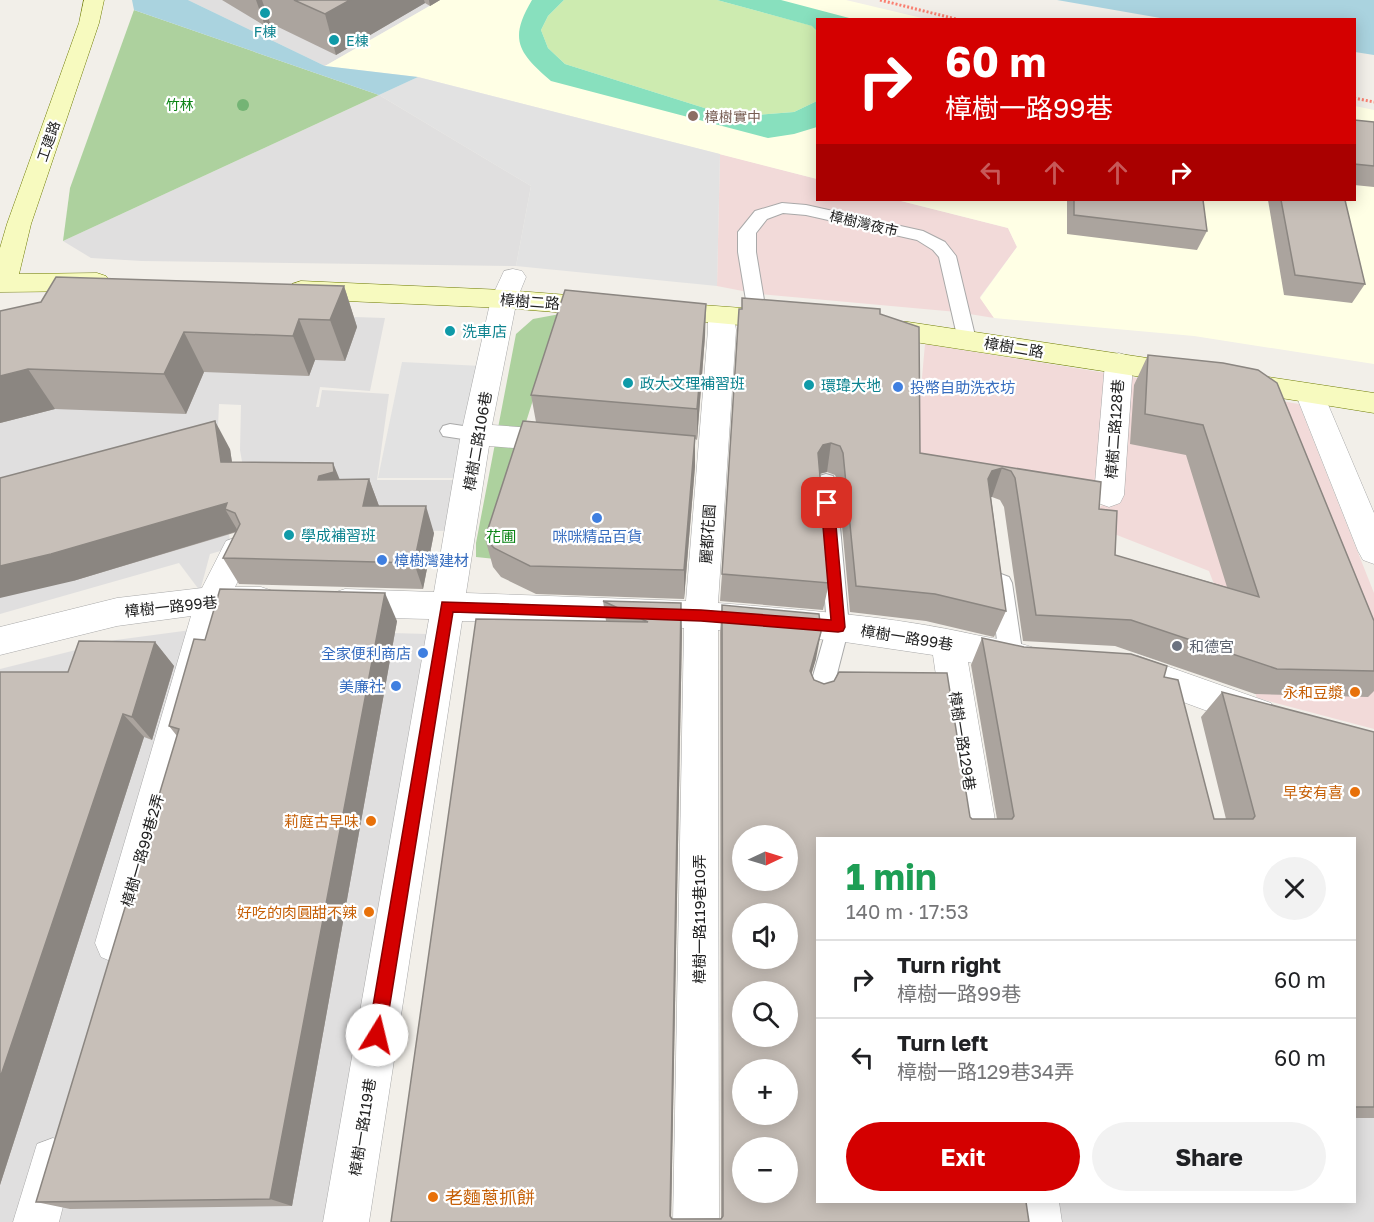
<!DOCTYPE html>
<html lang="en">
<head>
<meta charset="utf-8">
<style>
	:root { --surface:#fff; --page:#f2f2f2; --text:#202124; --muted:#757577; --line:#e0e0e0; --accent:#d40000 }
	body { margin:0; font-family:"Golos Text","Noto Sans TC",sans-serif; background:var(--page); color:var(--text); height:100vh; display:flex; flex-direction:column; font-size:22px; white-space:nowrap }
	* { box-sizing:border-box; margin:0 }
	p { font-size:20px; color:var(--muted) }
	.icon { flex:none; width:33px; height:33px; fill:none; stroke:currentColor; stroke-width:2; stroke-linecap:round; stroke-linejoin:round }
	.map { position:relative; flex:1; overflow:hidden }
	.side { position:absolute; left:816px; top:837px; width:540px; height:366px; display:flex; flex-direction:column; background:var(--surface); border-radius:0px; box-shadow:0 3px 15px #0003 }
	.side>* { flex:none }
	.top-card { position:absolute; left:816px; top:18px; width:540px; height:183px; border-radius:0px; box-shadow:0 3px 15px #0003; background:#d40000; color:#fff; overflow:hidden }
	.needle { width:39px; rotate:86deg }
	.tools { position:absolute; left:732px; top:825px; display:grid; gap:12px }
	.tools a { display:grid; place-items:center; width:66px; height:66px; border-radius:50%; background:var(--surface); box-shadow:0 3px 15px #0003; font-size:30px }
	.pin { position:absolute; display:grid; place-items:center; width:51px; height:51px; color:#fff; margin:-26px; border-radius:12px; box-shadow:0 3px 9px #0006 }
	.me { position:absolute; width:66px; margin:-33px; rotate:9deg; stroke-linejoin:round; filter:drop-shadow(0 0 4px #0008) }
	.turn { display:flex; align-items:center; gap:21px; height:126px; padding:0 30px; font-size:27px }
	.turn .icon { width:78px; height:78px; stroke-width:2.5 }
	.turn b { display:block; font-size:42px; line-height:51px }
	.lanes { display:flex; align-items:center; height:57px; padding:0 30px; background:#0003; justify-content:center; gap:30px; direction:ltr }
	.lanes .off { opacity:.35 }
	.round { display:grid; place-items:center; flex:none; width:63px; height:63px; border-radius:32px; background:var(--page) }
	.headline { display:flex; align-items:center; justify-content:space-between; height:102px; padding:0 30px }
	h1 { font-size:36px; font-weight:700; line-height:45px; color:#1e9e55 }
	.cta { display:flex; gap:12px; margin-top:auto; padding:12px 30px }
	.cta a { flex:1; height:69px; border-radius:36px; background:var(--accent); color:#fff; font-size:24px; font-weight:700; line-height:69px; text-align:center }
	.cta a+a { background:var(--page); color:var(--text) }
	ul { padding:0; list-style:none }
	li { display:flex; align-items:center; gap:18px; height:78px; padding:0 30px; border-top:2px solid var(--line) }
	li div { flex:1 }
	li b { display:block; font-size:22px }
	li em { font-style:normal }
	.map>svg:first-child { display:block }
</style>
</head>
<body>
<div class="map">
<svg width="1374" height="1222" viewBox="0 0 1374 1222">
	<rect width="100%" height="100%" fill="#f2efe9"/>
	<g fill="#e0dfdf">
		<polygon points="188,0 440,0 325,66"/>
		<polygon points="379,95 531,186 516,266 142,261 91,258 63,241"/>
		<polygon points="0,311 197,312 385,318 370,391 320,387 316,407 319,407 322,390 389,394 377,480 459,480 449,531 379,530 383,505 363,505 246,485 240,450 241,405 219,404 217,450 231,548 210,554 200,591 179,563 0,614"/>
		<polygon points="206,628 428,634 326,1222 0,1222 0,669 116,640"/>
		<polygon points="1355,1029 1374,1090 1374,1222 1058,1222 1054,1202 1354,1202"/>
	</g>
	<g fill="#f2dad9">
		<polygon points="720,154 817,179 818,200 897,200 1008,228 1017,247 980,297 994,318 957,312 758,294 717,286"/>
		<polygon points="925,344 1299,404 1374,593 1374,729 1257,698 1209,571 1081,521 1112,498 915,456"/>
	</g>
	<g fill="#ffffe5">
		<polygon points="440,0 846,0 926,19 818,20 817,179 418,77 325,66"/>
		<polygon points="1355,106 1374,110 1374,364 1194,336 994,318 980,298 1017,247 1008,228 897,200 1354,200"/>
	</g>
	<polygon fill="#cdebb0" points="564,0 717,0 813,26 817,31 817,101 794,112 733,117 565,64 548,48 541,30 548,16"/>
	<g fill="#add19e">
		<polygon points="134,10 379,95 63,241 70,188"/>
		<polygon points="560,314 521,438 524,562 476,557 476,543 516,334 533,319"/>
	</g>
	<g fill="#88e0be">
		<path d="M532,0H564L548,16L541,30L548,48L565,64L733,117L794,112L817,101V127L794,134L768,138L551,81C519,53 508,40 532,0Z"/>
		<polygon points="717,0 781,0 853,19 818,20 817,31 812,26"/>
	</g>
	<g fill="#e2e2e2">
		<polygon points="418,77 720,154 717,286 516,266 531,186 379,95"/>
		<polygon points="402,362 481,366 460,478 378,478"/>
	</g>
	<g fill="#aad3df">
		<polygon points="132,0 188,0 325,66 418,77 379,95 134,10"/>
		<polygon points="1057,0 1374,0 1374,55 1355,52 1354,20 1166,19"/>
	</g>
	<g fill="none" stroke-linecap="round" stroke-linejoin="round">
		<defs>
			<g id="lane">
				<polygon points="782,203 806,205 923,231 945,242 956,256 976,340 974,345 967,346 960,345 958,340 939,257 933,250 917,240 806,215 783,213 767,219 756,233 756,252 767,318 764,322 758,324 752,322 749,318 738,252 738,232 755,211"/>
				<polygon points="450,424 483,429 486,434 483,439 476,441 443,436 440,431 443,426"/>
				<polygon points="826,474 833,476 836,482 849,627 831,697 827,704 819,707 811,704 807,697 827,627 816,482 819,476"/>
				<polygon points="1001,574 1009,577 1012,583 1023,657 1019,664 1011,667 1003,664 999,657 990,583 993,577"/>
			</g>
			<g id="street">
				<path d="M513,269L522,271L526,277L517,299L492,425L561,430L571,433L576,441L571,449L561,452L489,446L466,593L686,601L708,330V316L712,310L721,307L730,310L734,316L736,330L718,603C805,610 892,616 976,635C995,639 1016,641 1034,648L1039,658L1034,668L1022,673L1011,671L968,662L998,838H960L933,655L838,641L718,630L719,1222H673L684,628L462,621L369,1222H323L429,619L345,617L333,613L329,603L333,593L345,589L434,592L461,434L491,299L504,271Z"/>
				<polygon points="1119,353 1129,356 1133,363 1124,495 1120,503 1109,507 1098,503 1094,495 1105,363 1109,356"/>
				<polygon points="1310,385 1320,388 1324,395 1374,513 1374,564 1363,560 1358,551 1296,395 1300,388"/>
				<polygon points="237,537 248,541 253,550 235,587 261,587 273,591 277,601 273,611 261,615 225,614 135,943 129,957 115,963 101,957 95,943 191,616 117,626 0,655 0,627 117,598 202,588 226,541"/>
				<polygon points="1138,656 1271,703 1277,714 1271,725 1259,730 1126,681 1121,671 1126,661"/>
				<polygon points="53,1138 69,1144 75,1160 59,1222 13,1222 37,1144"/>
				<polygon points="1013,1202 1059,1202 1062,1222 1016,1222"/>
			</g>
			<g id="secondary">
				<polygon points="84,0 104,0 99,23 31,224 19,274 97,273 106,276 110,282 106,288 97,291 0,292 0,248 7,224 79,23"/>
				<polygon points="301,281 504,290 606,298 615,301 619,307 615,313 606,316 504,308 301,299 292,296 288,290 292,284"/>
				<polygon points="661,302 783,311 793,314 796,320 793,326 783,329 652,317 648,311 652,305"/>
				<polygon points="873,319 908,322 1187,364 1197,367 1201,374 1197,381 1187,384 863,334 859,328 863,322"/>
				<polygon points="1235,372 1374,393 1374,413 1225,389 1221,382 1225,375"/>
			</g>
		</defs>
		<use href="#lane" stroke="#a9a9a9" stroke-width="2"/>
		<use href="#street" stroke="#a9a9a9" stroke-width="1"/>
		<use href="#secondary" stroke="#707d05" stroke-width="1"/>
		<g stroke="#fa8072" stroke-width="3" stroke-dasharray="2 2" stroke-linecap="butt">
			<polyline points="880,0 960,20"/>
			<polyline points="1354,98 1374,102"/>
		</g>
		<use href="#lane" fill="#fff" fill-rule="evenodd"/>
		<use href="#street" fill="#fff" fill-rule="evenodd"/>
		<use href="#secondary" fill="#f7fabf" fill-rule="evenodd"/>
	</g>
	<circle fill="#74b475" cx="243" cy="105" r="6"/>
	<g fill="#aba49e">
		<polygon points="222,0 440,0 430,6 425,3 336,55 270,23 265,26"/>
		<polygon points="1354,120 1374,122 1374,187 1354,185"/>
		<polygon points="1067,200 1203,200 1207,231 1197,250 1067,234"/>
		<polygon points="1268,200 1345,200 1365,284 1352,303 1284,295"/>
		<polygon points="344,286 357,327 345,361 315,360 309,376 204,372 186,414 55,409 0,423 0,311"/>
		<polygon points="880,314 920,453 1101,482 1099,509 1115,555 1227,587 1186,455 1130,444 1134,385 1148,355 1374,621 1374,691 1368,697 1255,694 1115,646 1023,641 1004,507 1000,500 992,497 991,497 1006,611 994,637 926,621 850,612 838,482 835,475 827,472 820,474 829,583 823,610 720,601 722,574"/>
		<polygon points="705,336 697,440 695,439 695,466 684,599 536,594 501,577 493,567 485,538 536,422 531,395"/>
		<polygon points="230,449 232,462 340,480 369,479 379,506 434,533 423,589 239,584 223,558 237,532 73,581"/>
		<polygon points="603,601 682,630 671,1217 672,1219 721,1218 720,632 722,605 816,659 811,674 814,680 972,819 997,819 971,665 982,638 1164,677 1214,819 1226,819 1201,717 1222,692 1374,732 1374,1118 1354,1118 1354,838 818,838 1029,1222 391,1222 606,621"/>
		<polygon points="397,621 292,1206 70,1209 36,1202 177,736 169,726 205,640"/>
		<polygon points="155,642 174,666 152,740 144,737 0,1185 0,672 68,672"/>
	</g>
	<g fill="#8b8681">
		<polygon points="256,0 262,0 270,23 265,26"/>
		<polygon points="350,0 424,0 425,3 336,55 325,14"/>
		<polygon points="429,0 440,0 430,6"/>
		<polygon points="344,286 357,327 345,361 330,320"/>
		<polygon points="706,304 705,336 697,440 697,409"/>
		<polygon points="299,319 315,360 309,376 293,336"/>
		<polygon points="184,332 204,372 186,414 164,374"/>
		<polygon points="28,369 55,409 0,423 0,376"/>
		<polygon points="215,421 230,449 236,490 221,462"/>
		<polygon points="695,436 695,466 684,599 684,570"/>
		<polygon points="831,443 827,472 818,474 818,453 823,445"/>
		<polygon points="333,463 344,490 318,480 319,476"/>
		<polygon points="1002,468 992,497 982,500 988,479 992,471"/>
		<polygon points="369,479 379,506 363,506"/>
		<polygon points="227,503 225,509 238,531 73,581 0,598 0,566"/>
		<polygon points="426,506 434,533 423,589 414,563"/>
		<polygon points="385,593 397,621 292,1206 270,1199"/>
		<polygon points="681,603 682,630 671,1222 670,1216"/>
		<polygon points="821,632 816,659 805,696 810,671"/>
		<polygon points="155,642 174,666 152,740 132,717"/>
		<polygon points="123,714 144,737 0,1185 0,1078"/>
	</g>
	<g fill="#c7bfb8" stroke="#8b8681" stroke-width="1.5" fill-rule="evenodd">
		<polygon points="294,0 350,0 325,14"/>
		<polygon points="1354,120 1374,122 1374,166 1354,164"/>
		<polygon points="1074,200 1203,200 1207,231 1074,215"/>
		<polygon points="1281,200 1345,200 1365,284 1295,275"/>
		<polygon points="56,277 344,286 330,320 299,319 293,336 184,332 164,374 28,369 0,376 0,311 41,302"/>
		<polygon points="565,290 706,304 697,409 531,395"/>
		<polygon points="742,298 880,309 880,314 919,327 920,453 1101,482 1099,509 1117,511 1115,555 1259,597 1203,425 1145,414 1148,355 1223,363 1258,370 1277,383 1374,621 1374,671 1277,669 1131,620 1036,615 1015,478 1011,471 1002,468 992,471 988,479 1006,611 935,594 856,586 843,453 840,446 831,443 823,445 818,453 829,583 722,574 739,309 742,309"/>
		<polygon points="215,421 221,462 333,463 334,472 319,476 318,480 369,479 363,506 426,506 414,563 223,558 240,524 235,513 225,509 227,503 51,554 0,566 0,478"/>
		<polygon points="523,421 695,436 684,570 530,566 494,548 485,538"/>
		<polygon points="220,589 385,593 270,1199 36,1202 179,729 169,726 194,639 205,640"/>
		<path d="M603,601L681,603L670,1216L672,1219H721L723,1216L722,605L819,614L821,632L810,671L814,680L824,684L834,681L839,672L947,673L970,817L972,819H1012L1014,816L982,638L1024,647L1131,654L1167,666L1164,677L1178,680L1214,819H1253L1255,816L1222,692L1374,732V1107H1354V838H818V1202H1026L1029,1222H391L476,619L648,622ZM742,836H788V880H742ZM742,914H788V958H742ZM742,992H788V1036H742ZM742,1070H788V1114H742ZM742,1148H788V1192H742Z"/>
		<polygon points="79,641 155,642 132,717 123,714 0,1078 0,672 68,672"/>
	</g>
	<polygon fill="#d40000" stroke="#8a0000" stroke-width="1.5" points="827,498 834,503 845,627 843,631 838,632 701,621 453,612 385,1035 383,1041 377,1043 371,1041 368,1035 442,602 701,610 831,620 821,503"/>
	<g fill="#0f9aa8" stroke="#fff" stroke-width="2">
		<circle cx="265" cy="13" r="6"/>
		<circle cx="334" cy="40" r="6"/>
		<circle cx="450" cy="331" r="6"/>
		<circle cx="628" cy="383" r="6"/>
		<circle cx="809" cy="385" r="6"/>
		<circle cx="289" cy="535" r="6"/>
	</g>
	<circle fill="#8d6e63" stroke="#fff" stroke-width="2" cx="693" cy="116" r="6"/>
	<g fill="#3f7fe0" stroke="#fff" stroke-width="2">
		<circle cx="898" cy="387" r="6"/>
		<circle cx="597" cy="518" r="6"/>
		<circle cx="382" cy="560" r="6"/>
		<circle cx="423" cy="653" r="6"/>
		<circle cx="396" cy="686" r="6"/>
	</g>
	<circle fill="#6b7280" stroke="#fff" stroke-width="2" cx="1177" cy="646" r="6"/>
	<g fill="#e8710a" stroke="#fff" stroke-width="2">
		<circle cx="1355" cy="692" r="6"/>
		<circle cx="1355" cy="792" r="6"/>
		<circle cx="371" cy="821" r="6"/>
		<circle cx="369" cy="912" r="6"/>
		<circle cx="433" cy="1197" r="6"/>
	</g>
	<g text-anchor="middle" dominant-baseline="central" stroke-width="4.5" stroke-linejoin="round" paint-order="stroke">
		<g font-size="14" fill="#0d838f" stroke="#fff">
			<text x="265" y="31">F棟</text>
			<text x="346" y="40" text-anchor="start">E棟</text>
		</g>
		<g font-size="14" fill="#0c8416" stroke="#fff">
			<text x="180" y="104">竹林</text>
		</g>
		<g font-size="14" fill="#785e54" stroke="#fff" text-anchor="start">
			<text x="705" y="116">樟樹實中</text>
		</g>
		<g font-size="14" fill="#222" stroke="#fff">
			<text transform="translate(48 141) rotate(-71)">工建路</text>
			<text transform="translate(864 223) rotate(13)">樟樹灣夜市</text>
		</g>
		<g font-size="15" fill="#222" stroke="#fff">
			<text transform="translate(530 301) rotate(4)">樟樹二路</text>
			<text transform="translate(1014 347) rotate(9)">樟樹二路</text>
			<text transform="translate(1114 429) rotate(-86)">樟樹二路128巷</text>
			<text transform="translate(477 441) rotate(-80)">樟樹二路106巷</text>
			<text transform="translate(707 534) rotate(-86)">麗都花園</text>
			<text transform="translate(171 606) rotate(-6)">樟樹一路99巷</text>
			<text transform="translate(907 637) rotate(9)">樟樹一路99巷</text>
			<text transform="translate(963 741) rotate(81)">樟樹一路129巷</text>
			<text transform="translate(142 850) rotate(-74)">樟樹一路99巷2弄</text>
			<text transform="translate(699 919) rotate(-90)">樟樹一路119巷10弄</text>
			<text transform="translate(362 1127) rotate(-81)">樟樹一路119巷</text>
		</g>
		<g font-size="15" fill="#0d838f" stroke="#fff" text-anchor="start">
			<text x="462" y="331">洗車店</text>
			<text x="640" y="383">政大文理補習班</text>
			<text x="821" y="385">環瑋大地</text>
			<text x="301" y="535">學成補習班</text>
		</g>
		<g font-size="15" fill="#366cbe" stroke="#fff" text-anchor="start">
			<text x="910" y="387">投幣自助洗衣坊</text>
			<text x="597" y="536" text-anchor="middle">咪咪精品百貨</text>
			<text x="394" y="560">樟樹灣建材</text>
			<text x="411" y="653" text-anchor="end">全家便利商店</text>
			<text x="384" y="686" text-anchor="end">美廉社</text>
		</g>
		<g font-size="15" fill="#0c8416" stroke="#fff">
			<text x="501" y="536">花圃</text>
		</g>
		<g font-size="15" fill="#5b616d" stroke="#fff" text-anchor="start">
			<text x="1189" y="646">和德宮</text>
		</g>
		<g font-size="15" fill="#c56008" stroke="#fff" text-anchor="end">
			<text x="1343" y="692">永和豆漿</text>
			<text x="1343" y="792">早安有喜</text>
			<text x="359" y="821">莉庭古早味</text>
			<text x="357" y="912">好吃的肉圓甜不辣</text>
		</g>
		<g font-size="18" fill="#c56008" stroke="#fff" text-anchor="start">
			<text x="445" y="1197">老麵蔥抓餅</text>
		</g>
	</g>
</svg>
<div class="tools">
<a><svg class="needle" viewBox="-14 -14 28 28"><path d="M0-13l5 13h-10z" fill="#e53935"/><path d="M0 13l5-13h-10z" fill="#757577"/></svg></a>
<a><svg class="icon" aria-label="sound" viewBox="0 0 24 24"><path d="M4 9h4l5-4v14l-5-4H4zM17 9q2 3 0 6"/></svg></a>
<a><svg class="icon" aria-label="search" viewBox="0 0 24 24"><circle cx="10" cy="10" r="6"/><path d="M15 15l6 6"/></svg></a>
<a>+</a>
<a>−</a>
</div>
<div class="pin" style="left:827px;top:503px;background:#d93025"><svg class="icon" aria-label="arrive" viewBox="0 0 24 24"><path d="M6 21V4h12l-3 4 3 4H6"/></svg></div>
<svg class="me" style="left:377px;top:1035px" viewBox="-20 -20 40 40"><circle r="19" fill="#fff"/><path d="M0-13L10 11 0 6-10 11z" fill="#d40000"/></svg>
<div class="top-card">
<div class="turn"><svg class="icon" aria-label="right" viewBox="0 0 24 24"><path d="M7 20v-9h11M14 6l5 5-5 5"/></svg><div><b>60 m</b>樟樹一路99巷</div></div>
<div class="lanes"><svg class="icon off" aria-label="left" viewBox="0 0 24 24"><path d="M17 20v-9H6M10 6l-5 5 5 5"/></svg><svg class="icon off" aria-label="ahead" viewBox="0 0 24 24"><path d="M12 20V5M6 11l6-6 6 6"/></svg><svg class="icon off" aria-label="ahead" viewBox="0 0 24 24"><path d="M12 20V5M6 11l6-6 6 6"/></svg><svg class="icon" aria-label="right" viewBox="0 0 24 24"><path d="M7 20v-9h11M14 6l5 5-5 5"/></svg></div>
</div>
<section class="side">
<div class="headline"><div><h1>1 min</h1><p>140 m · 17:53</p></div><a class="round"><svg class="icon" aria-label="close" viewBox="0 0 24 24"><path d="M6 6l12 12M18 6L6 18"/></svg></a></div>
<ul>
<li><svg class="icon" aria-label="right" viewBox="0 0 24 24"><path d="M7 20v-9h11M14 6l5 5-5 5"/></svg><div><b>Turn right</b><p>樟樹一路99巷</p></div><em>60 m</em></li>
<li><svg class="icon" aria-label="left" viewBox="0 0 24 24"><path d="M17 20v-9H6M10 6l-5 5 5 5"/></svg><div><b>Turn left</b><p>樟樹一路129巷34弄</p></div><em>60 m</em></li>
</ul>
<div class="cta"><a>Exit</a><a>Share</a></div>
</section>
</div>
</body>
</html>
